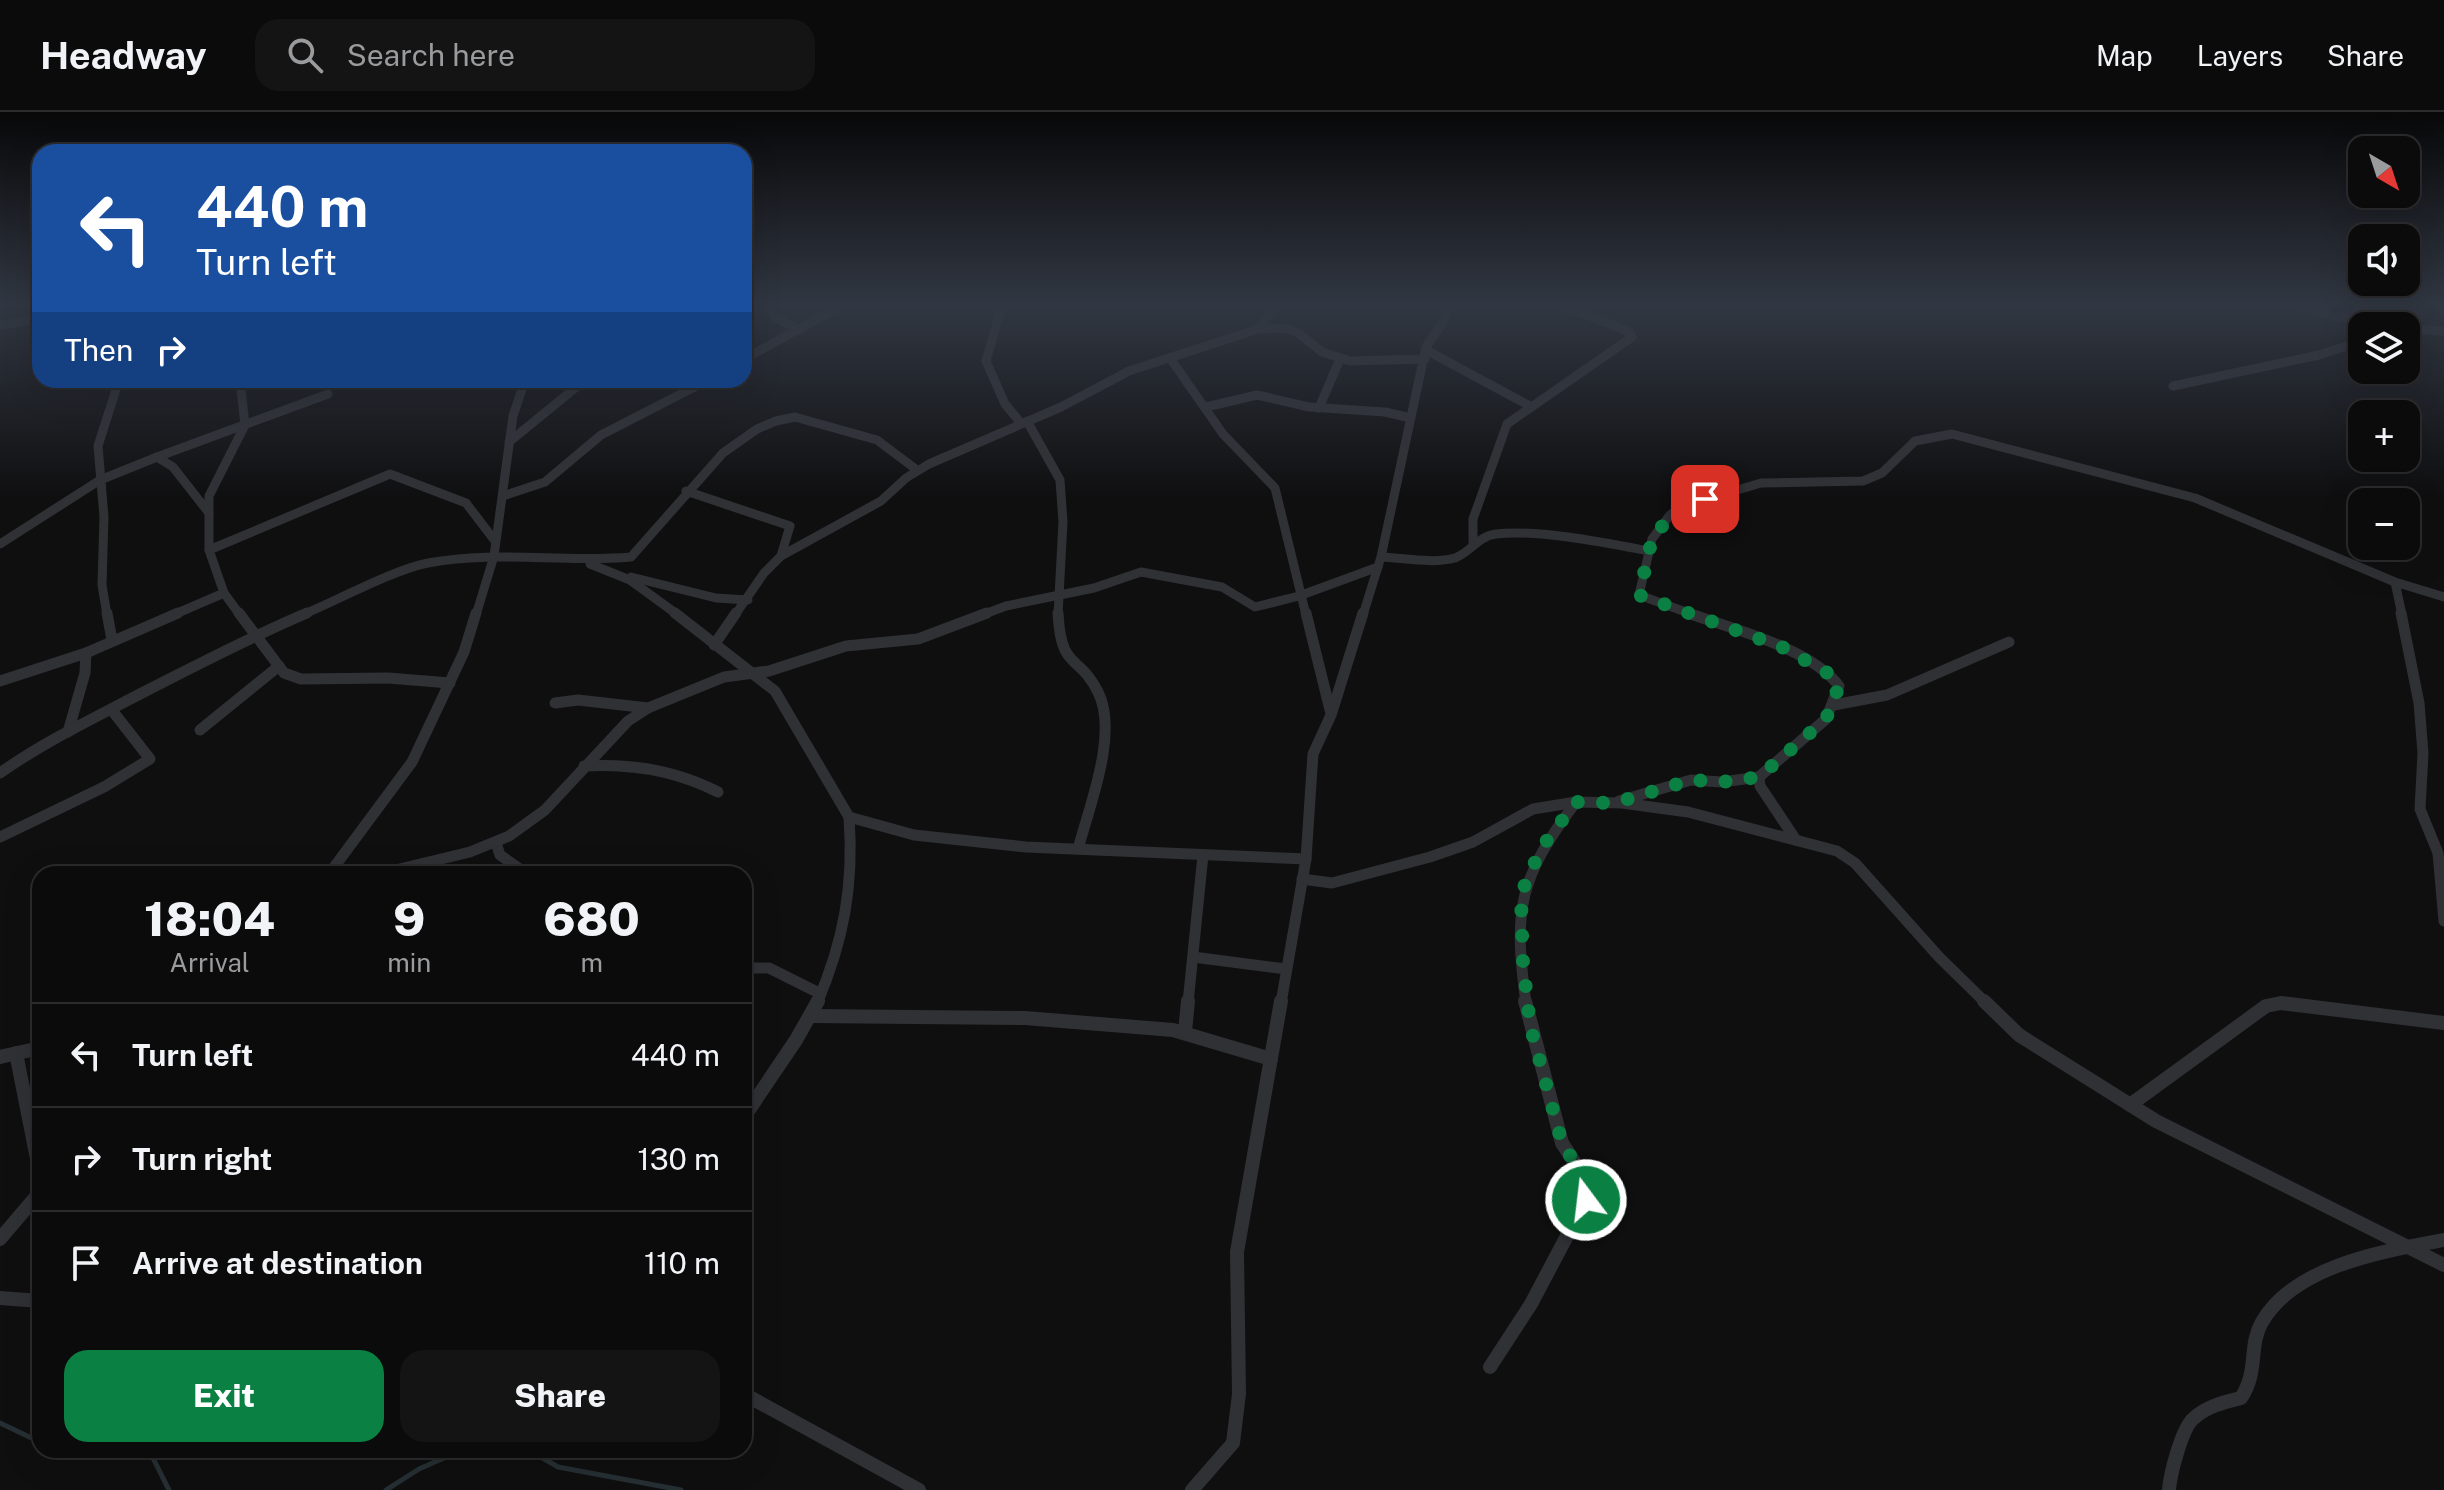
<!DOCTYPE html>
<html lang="en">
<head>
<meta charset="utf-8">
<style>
	:root { --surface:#0b0b0c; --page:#141415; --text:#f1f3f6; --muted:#9a9b9d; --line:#2b2b2d; --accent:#0b8043 }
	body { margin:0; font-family:"Public Sans",sans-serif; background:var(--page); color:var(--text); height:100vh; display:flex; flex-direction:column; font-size:30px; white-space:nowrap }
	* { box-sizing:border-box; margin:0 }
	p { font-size:26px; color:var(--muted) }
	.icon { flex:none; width:44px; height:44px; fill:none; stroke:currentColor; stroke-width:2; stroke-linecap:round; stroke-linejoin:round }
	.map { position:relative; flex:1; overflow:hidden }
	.side { position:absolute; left:32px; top:754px; width:720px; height:592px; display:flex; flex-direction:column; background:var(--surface); border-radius:24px; box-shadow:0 8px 32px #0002,0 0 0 2px var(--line) }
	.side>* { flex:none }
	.top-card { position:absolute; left:32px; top:32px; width:720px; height:244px; border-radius:24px; box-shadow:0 8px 32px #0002,0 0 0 2px var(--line); background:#1a4fa0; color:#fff; overflow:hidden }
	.needle { width:52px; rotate:141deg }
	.fabs { position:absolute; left:2348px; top:24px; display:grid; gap:16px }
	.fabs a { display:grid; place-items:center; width:72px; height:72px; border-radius:16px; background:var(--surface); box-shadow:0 8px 32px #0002,0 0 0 2px var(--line); font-size:40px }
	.pin { position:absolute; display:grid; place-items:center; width:68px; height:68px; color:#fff; margin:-34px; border-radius:16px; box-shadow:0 4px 12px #0006 }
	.me { position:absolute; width:88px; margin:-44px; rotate:345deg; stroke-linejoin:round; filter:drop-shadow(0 0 6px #0008) }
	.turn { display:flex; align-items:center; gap:28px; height:168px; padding:0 32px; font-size:36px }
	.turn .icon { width:104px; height:104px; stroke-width:2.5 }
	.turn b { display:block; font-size:56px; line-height:68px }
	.then { display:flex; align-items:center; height:76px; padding:0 32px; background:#0003; gap:16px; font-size:30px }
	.eta { display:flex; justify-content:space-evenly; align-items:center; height:136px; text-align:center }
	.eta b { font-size:48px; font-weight:800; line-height:56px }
	.action { display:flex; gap:16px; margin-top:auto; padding:16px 32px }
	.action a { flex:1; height:92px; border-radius:24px; background:var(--accent); color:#fff; font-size:32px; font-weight:800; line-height:92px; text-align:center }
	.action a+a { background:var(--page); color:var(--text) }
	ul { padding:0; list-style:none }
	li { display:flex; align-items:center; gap:24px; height:104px; padding:0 32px; border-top:2px solid var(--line) }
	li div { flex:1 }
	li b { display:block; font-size:30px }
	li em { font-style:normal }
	header { display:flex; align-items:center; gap:48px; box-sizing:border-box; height:112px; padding:0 40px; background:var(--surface); border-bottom:2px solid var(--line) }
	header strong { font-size:38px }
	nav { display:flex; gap:44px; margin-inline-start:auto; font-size:28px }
	.search { width:560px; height:72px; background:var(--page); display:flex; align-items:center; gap:20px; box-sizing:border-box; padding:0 28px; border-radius:24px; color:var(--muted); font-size:30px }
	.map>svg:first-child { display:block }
</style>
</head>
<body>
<header>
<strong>Headway</strong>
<div class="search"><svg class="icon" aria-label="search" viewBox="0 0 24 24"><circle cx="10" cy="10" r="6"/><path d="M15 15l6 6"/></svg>Search here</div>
<nav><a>Map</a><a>Layers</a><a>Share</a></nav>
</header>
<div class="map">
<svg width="2444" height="1378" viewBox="0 0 2444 1378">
	<rect width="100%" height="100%" fill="#0f0f10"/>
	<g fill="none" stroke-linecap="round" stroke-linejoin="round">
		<g stroke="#262f33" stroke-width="5">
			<polyline points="0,1311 40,1330"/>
			<polyline points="149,1338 169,1378"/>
			<polyline points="529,1338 558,1355 681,1378"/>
			<polyline points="386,1378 419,1357 462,1338"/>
		</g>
		<g stroke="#303135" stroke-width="9">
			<polyline points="766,193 776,206 800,218"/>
			<polyline points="1002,193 986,249 1005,292 1020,310"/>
			<polyline points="2294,193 2373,214"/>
			<polyline points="0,213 40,207"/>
			<polyline points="1258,217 1276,193"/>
			<polyline points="2406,217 2444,219"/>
			<polyline points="1426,238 1530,294"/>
			<polyline points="1170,246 1223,322 1275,376 1306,503"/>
			<polyline points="744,247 843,193"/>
			<polyline points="240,268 245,313 209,384 209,438 224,481 240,503"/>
			<polyline points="494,268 523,275"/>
			<polyline points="2173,274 2319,243 2362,229"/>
			<polyline points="1206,295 1257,283 1309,295 1385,300 1411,306"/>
			<polyline points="1319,296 1340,247"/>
			<polyline points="1027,309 1060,368 1063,410 1058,503"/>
			<polyline points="509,330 585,268"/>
			<polyline points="157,345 328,282"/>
			<polyline points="686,379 790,414 781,444"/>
			<polyline points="503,384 545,370 601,323 708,268"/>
			<polyline points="0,432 100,368 157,345 173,355 209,401"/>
			<polyline points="1473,433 1473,407 1507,312 1632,225 1630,220 1562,193"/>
			<polyline points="209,438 390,362 466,391 495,429"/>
			<path d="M1381,445C1403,446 1434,452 1455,446C1471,440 1478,424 1496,422C1538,417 1607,431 1649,439"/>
			<polyline points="590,452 630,468 678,503"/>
			<polyline points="631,465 716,486 748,488"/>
			<polyline points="2395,470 2402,503"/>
			<polyline points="107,503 102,473 104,405 98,334 119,268"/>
			<polyline points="173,503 224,481"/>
			<path d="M302,503C336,489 395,457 428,451C495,438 563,451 631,445L723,341L757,317L776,309L795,305L877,328L917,358"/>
			<polyline points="476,503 494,444 513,304 525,268"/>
			<polyline points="735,503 764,461 781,444 881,389 906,366 929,352 1061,295 1129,259 1258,217 1285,216 1297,220 1322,240 1350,249 1425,247"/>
			<polyline points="982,503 1006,494 1094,476 1141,460 1222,475 1255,495 1299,484 1378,455"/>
			<polyline points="1363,503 1381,445 1426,235 1445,207 1447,193"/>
			<polyline points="1694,503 1639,483 1652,427 1670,403 1683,394 1761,371 1863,369 1882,361 1915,329 1952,322 2195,386 2395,470 2444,485"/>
		</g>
		<g stroke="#303135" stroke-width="11">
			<polyline points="107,501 112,528"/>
			<polyline points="239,501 284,561 301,567 388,566 450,571"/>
			<polyline points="675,501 775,579 849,705 914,723 1026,735 1306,747"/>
			<path d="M1058,501C1061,560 1079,541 1098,580C1119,621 1089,695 1078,737"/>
			<polyline points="1306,501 1331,602"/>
			<path d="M1688,501C1732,517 1811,536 1839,574L1826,607L1759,665L1760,674L1796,728"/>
			<polyline points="2401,501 2419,591 2423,641 2420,697 2438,741 2444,809"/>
			<polyline points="714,533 736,501"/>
			<polyline points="0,569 86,541 178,501"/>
			<polyline points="555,591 578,588 648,596"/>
			<polyline points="1834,593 1887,583 2009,530"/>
			<polyline points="200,618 279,554"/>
			<polyline points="68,620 85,561 86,541"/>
			<path d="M584,654C632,651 675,658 718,680"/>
			<path d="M0,661C44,630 92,607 140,582C195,554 250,525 307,501"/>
			<polyline points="1619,689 1691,668 1722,670 1759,665"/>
			<polyline points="0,725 104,675 150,647 111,597"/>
			<polyline points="496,731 500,743 527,762"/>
			<polyline points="329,762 412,650 464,540 476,501"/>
			<polyline points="379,762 470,740 509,724 545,698 628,609 648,596 724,565 769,559 846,534 918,527 987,501"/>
			<polyline points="1302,767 1332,771 1430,745 1473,730 1533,697 1576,690 1622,691 1688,700 1837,739 1855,751 1939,845 1986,891"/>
			<polyline points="1193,845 1286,857"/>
			<polyline points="744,856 769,856 821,882"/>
			<path d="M817,891C844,829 854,772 849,705"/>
			<polyline points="1188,891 1203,743"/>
			<polyline points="1281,891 1306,747 1313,642 1331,603 1363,501"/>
			<path d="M1526,891C1513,796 1519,766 1576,690"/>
			<polyline points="2280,891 2283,891"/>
		</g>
		<g stroke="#303135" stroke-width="14">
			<polyline points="1984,889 2019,923 2156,1009 2444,1153"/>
			<polyline points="811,904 1025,906 1173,918 1271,947"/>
			<polyline points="1185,920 1188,889"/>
			<polyline points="16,941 40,1062"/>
			<polyline points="0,945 40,936"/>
			<polyline points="2130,993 2266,894 2281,891 2444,911"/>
			<polyline points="744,1005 796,928 818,889"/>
			<polyline points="0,1127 40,1080"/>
			<polyline points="0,1186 40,1189"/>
			<polyline points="1490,1255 1531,1192 1586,1088 1589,1073 1562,1031 1525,889"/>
			<polyline points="744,1282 919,1378"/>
			<polyline points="1192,1378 1233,1331 1239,1282 1237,1140 1281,889"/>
			<path d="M2169,1378C2170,1363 2182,1315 2194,1306C2207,1294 2225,1290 2241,1286C2259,1259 2248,1234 2262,1210C2295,1153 2385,1139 2444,1128"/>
		</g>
	</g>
	<linearGradient id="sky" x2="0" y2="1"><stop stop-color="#080809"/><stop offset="0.5" stop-color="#313742"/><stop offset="1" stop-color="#313742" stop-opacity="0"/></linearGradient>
	<rect width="2444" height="386" fill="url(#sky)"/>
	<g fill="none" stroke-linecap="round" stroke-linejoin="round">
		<polyline stroke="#0b8043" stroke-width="14" stroke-dasharray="0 25.2" points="1586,1088 1589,1073 1562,1031 1530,913 1523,850 1521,787 1525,772 1542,735 1576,690 1614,691 1691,668 1722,670 1759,665 1826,607 1839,574 1831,563 1782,535 1639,483 1652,427 1675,398 1705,387"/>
	</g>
</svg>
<div class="fabs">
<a><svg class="needle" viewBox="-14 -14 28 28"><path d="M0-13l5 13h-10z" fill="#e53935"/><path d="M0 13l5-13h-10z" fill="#9a9b9d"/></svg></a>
<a><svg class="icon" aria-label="sound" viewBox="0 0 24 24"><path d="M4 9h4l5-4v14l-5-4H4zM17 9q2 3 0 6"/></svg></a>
<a><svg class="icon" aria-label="layers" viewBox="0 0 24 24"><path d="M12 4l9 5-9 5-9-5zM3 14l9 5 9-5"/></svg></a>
<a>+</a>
<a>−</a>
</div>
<div class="pin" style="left:1705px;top:387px;background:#d93025"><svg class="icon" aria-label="arrive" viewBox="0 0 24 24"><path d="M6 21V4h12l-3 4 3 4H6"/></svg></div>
<svg class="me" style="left:1586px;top:1088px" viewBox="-20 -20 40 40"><circle r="17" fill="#0b8043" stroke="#fff" stroke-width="3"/><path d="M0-11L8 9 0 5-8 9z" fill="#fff"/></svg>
<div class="top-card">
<div class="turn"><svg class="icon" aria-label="left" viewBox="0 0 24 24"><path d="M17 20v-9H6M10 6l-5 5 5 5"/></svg><div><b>440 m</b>Turn left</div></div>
<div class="then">Then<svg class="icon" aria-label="right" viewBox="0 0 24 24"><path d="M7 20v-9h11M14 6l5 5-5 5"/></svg></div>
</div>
<section class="side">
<div class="eta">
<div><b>18:04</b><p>Arrival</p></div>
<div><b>9</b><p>min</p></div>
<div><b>680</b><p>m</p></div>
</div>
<ul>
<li><svg class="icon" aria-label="left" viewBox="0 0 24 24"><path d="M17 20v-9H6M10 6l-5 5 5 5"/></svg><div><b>Turn left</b></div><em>440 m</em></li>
<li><svg class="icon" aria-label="right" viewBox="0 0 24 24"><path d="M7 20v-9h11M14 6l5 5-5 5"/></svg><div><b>Turn right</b></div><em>130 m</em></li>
<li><svg class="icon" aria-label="arrive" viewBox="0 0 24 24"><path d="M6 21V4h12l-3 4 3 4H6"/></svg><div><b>Arrive at destination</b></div><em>110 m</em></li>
</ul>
<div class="action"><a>Exit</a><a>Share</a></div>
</section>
</div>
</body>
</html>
